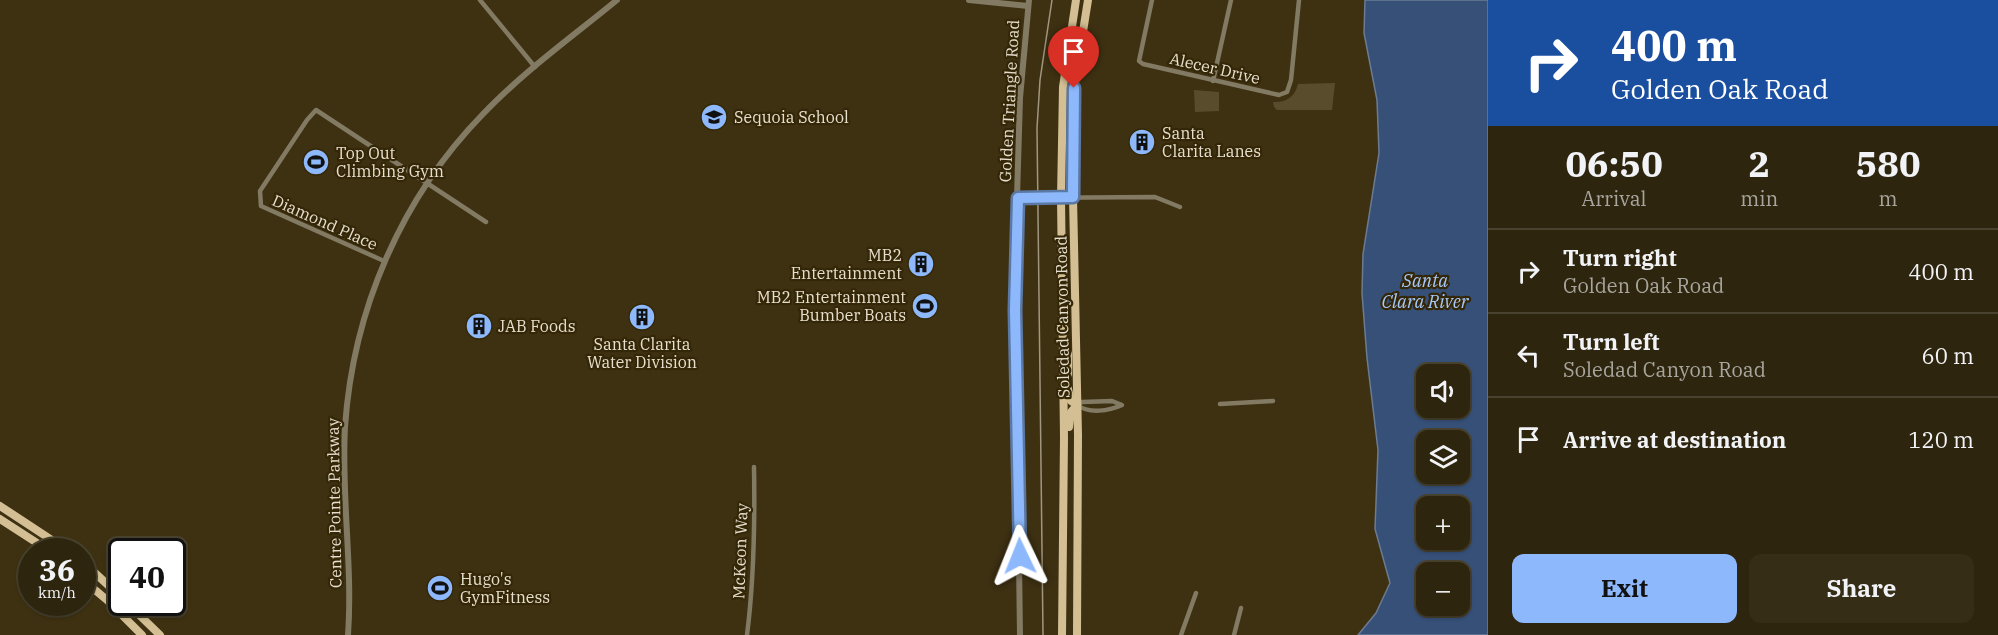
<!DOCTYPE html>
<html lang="en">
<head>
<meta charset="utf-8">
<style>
	:root { --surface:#2e250e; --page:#362d17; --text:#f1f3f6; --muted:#a7a59e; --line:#49422e; --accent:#8db9fc }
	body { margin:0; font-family:"IBM Plex Serif",serif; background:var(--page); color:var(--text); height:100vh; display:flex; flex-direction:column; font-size:22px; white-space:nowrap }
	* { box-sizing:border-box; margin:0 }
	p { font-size:20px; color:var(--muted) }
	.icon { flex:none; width:33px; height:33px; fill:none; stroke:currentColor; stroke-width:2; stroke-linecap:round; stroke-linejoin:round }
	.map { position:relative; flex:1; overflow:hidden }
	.sheet { display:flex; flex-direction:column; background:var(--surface); width:510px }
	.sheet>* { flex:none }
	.banner { background:#1a4fa0; color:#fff; overflow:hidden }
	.fabs { position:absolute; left:1416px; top:364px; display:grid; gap:12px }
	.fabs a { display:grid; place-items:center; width:54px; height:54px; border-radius:12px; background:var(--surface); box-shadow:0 2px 4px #0004,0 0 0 2px var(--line); font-size:30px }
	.speed { position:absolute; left:18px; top:538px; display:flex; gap:12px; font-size:30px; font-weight:700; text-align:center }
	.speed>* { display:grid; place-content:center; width:78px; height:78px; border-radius:50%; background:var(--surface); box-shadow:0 2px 4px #0004,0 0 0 2px var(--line); line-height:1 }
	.speed small { font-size:15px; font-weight:400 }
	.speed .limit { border:3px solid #111; border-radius:9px; background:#fff; color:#111 }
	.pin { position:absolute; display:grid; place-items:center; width:51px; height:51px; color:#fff; margin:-62px -26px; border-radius:50% 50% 50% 0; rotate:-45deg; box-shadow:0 0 6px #0007 }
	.pin .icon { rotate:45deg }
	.me { position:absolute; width:66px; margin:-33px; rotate:358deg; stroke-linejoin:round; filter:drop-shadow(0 0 4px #0008) }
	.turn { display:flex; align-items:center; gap:21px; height:126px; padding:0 24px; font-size:27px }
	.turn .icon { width:78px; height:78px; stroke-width:2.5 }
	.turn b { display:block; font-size:42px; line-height:51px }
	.eta { display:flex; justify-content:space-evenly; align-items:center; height:102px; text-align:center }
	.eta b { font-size:36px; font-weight:700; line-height:42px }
	.primary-button { display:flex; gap:12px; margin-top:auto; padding:12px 24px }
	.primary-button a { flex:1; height:69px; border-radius:12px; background:var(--accent); color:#111; font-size:24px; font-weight:700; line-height:69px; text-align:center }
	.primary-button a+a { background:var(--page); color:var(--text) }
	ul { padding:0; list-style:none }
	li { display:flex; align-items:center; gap:18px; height:84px; padding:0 24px; border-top:2px solid var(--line) }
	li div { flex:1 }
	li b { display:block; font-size:22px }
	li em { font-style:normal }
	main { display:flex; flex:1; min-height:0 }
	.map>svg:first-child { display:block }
</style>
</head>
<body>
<main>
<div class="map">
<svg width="1488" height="635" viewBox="0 0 1488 635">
	<rect width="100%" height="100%" fill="#3e3112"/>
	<g fill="#594c2d">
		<path d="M1335,83L1332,110H1277L1274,107L1273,102C1286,103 1295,97 1298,84Z"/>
		<polygon points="1194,90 1219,92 1219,111 1195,112"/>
	</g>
	<g fill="#365078" stroke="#6b7b92" stroke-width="1.5" fill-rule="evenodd">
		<path d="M1365,0H1488V635H1358L1376,613L1390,583L1375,529L1378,450L1367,358L1362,293L1363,254L1379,153L1377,100L1364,33ZM1426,375H1460V408H1426ZM1426,441H1460V474H1426ZM1426,507H1460V540H1426ZM1426,573H1460V606H1426Z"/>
		<polygon points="927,296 934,300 935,304 932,313 928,314 915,308 918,300"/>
	</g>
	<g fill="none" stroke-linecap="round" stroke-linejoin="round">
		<g stroke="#837a64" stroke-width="4.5">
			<polyline points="480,0 535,67"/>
			<polyline points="1152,0 1139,61 1143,64 1279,95 1287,92 1291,80 1299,0"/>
			<polyline points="1213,81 1231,0"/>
			<polyline points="1018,198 1155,197 1180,207"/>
			<polyline points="384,261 261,206 260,191 307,120 316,110 486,222"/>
			<path d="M1112,401L1122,405C1109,411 1089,414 1077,405L1082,402Z"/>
			<polyline points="1220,404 1273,401"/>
			<path d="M747,635C754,580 755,523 754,467"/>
			<polyline points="1181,635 1196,593"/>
			<polyline points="1234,635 1241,608"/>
		</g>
		<g stroke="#837a64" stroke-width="6">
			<polyline points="969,0 1028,6"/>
			<path d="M348,635C353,566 341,496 345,427C353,310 401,198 483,114C523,72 572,37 617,0"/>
			<polyline points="1020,635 1015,264 1020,98 1029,0"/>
		</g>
		<g stroke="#d3bf93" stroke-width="8">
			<polyline points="1064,345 1068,354 1068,374"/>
			<polyline points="1068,389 1071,401 1077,405 1071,412 1069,427"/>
			<polyline points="0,506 70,552"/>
			<polyline points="0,519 51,552"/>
			<polyline points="82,561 122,598"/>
			<polyline points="82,579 107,600 142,635"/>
			<polyline points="127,603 160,635"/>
			<polyline points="1062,635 1064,437 1061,198 1063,87 1076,0"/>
			<polyline points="1077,635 1078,435 1073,197 1074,88 1088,0"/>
		</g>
		<polyline stroke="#a19780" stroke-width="1.5" points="1043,635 1037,128 1040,80 1052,0"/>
	</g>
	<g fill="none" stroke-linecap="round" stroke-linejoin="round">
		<defs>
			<polyline id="route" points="1020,556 1015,310 1018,198 1073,197 1074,88"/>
		</defs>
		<use href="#route" stroke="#5c78a4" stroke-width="15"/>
		<use href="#route" stroke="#8db9fc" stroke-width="10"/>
	</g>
	<defs>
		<symbol id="school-disc" viewBox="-11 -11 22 22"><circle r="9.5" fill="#8db9fc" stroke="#342707"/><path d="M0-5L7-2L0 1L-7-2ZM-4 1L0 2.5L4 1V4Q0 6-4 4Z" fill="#111"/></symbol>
		<symbol id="building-disc" viewBox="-11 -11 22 22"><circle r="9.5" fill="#8db9fc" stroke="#342707"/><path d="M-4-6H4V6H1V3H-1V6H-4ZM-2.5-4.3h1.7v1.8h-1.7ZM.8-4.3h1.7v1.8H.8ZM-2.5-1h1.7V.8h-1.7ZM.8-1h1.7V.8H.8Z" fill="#111"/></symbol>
		<symbol id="stadium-disc" viewBox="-11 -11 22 22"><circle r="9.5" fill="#8db9fc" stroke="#342707"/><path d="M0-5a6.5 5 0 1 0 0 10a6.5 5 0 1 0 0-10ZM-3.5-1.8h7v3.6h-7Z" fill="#111"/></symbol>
	</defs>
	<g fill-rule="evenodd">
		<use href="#school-disc" x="699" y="102" width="30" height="30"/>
		<use href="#building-disc" x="1127" y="127" width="30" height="30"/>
		<use href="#stadium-disc" x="301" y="147" width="30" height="30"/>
		<use href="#building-disc" x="906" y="249" width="30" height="30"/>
		<use href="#stadium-disc" x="910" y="291" width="30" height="30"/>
		<use href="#building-disc" x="627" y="302" width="30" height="30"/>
		<use href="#building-disc" x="464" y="311" width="30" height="30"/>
		<use href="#stadium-disc" x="425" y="573" width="30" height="30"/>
	</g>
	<g text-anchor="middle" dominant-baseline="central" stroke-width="4.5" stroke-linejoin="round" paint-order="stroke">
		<g font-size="16" fill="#e7dfce" stroke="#342707">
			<text transform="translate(1215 68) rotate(13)">Alecer Drive</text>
			<text transform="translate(1009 101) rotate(-87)">Golden Triangle Road</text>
			<text transform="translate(325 222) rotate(24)">Diamond Place</text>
			<text transform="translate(1062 317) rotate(-91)">Soledad Canyon Road</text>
			<text transform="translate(334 503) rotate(-91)">Centre Pointe Parkway</text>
			<text transform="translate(740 551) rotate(-88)">McKeon Way</text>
		</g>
		<g font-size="16" fill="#e7dfce" stroke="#342707" text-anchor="start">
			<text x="734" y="117">Sequoia School</text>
			<text x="1162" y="133">Santa<tspan x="1162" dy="18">Clarita Lanes</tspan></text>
			<text x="336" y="153">Top Out<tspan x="336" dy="18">Climbing Gym</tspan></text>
			<text x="902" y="255" text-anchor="end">MB2<tspan x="902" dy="18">Entertainment</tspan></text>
			<text x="906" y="297" text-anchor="end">MB2 Entertainment<tspan x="906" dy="18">Bumber Boats</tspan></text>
			<text x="498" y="326">JAB Foods</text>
			<text x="642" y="344" text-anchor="middle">Santa Clarita<tspan x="642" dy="18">Water Division</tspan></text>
			<text x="460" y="579">Hugo's<tspan x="460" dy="18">GymFitness</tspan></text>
		</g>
		<g font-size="18" font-style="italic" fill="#a6c8fd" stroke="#342707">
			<text x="1425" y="280">Santa<tspan x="1425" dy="21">Clara River</tspan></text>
		</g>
	</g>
</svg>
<div class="fabs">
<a><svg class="icon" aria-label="sound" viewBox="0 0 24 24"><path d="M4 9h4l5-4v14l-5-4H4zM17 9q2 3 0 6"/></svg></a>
<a><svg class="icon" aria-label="layers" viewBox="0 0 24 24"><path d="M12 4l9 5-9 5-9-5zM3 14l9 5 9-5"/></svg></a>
<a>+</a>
<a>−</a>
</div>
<div class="speed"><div>36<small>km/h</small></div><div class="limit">40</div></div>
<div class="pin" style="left:1074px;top:88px;background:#d93025"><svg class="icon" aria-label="arrive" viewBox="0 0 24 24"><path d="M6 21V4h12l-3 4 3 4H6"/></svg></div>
<svg class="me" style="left:1020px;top:556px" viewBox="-20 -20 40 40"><path d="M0-17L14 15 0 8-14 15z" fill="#8db9fc" stroke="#fff" stroke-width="4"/></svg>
</div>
<section class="sheet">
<div class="banner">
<div class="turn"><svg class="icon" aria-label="right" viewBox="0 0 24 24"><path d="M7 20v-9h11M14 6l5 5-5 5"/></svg><div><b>400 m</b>Golden Oak Road</div></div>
</div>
<div class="eta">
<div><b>06:50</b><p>Arrival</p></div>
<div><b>2</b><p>min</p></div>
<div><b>580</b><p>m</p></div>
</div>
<ul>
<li><svg class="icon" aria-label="right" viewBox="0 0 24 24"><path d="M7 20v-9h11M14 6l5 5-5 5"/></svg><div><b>Turn right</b><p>Golden Oak Road</p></div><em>400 m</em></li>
<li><svg class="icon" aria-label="left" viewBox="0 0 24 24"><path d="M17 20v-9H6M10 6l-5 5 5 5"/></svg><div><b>Turn left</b><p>Soledad Canyon Road</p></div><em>60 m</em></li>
<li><svg class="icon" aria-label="arrive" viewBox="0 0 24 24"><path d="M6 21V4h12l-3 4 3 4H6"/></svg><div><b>Arrive at destination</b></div><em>120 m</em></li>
</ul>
<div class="primary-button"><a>Exit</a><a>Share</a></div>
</section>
</main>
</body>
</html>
